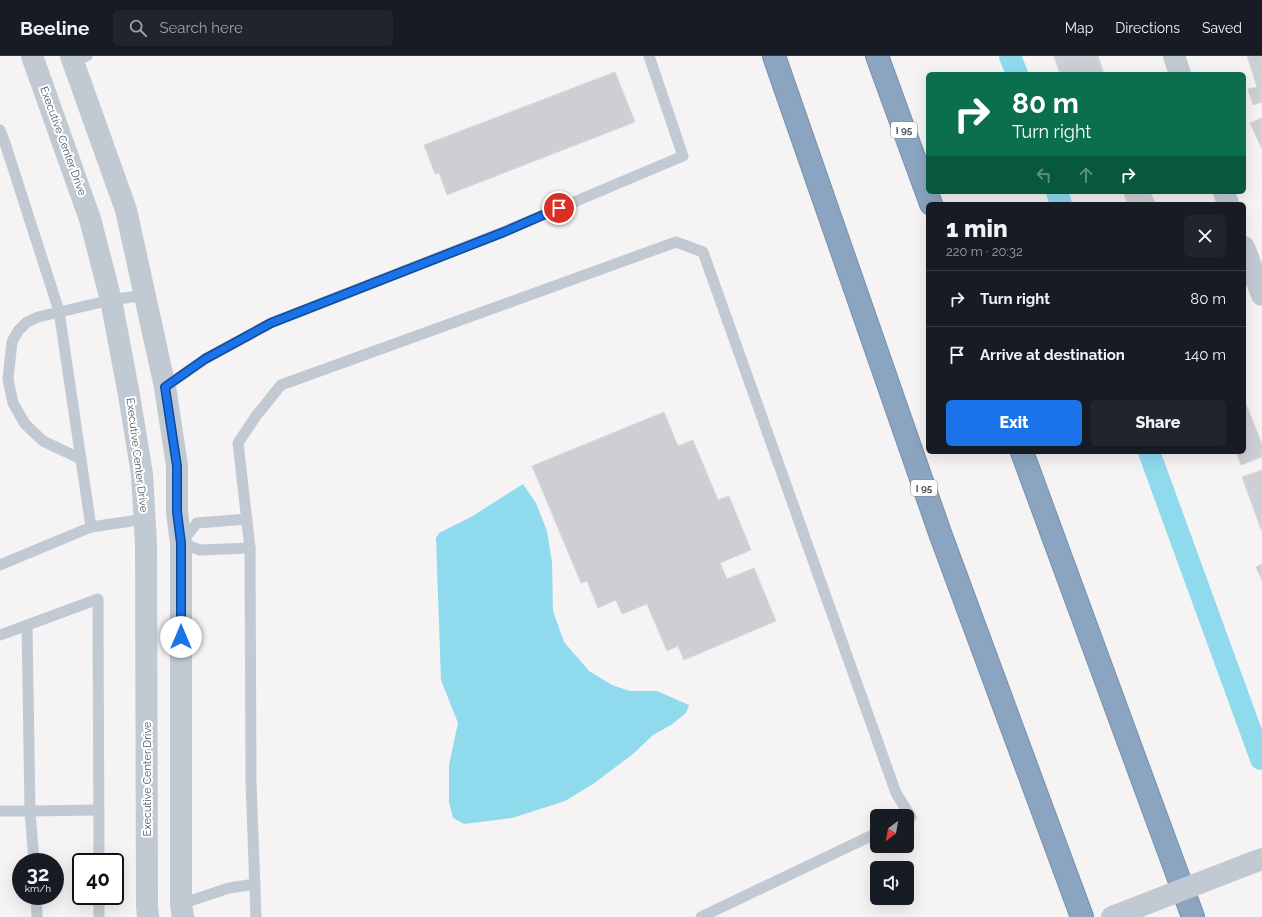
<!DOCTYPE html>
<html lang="en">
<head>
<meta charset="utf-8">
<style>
	:root { --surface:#171b24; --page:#20242c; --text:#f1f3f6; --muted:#9ea1a6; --line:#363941; --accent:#1a73e8 }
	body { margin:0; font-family:Raleway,sans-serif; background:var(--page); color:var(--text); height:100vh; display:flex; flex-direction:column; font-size:15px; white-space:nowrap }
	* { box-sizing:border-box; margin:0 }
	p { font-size:13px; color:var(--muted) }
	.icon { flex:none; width:22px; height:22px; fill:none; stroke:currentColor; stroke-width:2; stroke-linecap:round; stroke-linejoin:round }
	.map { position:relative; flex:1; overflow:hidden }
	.panel { position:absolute; left:926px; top:146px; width:320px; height:252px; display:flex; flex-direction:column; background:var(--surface); border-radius:6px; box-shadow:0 4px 16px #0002 }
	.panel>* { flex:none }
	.hud { position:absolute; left:926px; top:16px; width:320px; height:122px; border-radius:6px; box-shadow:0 4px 16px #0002; background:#0b6e4f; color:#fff; overflow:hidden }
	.needle { width:26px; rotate:211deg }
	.buttons { position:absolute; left:870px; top:753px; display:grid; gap:8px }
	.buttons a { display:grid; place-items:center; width:44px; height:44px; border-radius:6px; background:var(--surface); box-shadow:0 4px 16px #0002; font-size:20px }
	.speed { position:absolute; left:12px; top:797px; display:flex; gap:8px; font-size:20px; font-weight:700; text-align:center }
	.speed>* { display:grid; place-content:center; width:52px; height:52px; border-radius:50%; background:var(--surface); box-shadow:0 4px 16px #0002; line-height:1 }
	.speed small { font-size:10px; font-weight:400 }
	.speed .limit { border:2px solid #111; border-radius:6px; background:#fff; color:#111 }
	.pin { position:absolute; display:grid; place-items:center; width:34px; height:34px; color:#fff; margin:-17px; border:2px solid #fff; border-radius:50%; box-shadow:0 1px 4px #0007 }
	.me { position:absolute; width:44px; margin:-22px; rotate:0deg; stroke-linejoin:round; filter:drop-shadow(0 0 3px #0008) }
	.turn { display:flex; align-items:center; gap:14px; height:84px; padding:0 20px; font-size:18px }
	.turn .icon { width:52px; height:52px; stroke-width:2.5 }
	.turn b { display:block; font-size:28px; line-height:34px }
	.lanes { display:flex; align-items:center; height:38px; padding:0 20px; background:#0003; justify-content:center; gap:20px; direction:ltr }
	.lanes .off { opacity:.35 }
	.round { display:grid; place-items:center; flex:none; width:42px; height:42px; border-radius:6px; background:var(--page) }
	.headline { display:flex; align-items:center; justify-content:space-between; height:68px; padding:0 20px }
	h1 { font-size:24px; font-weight:800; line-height:30px }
	.action { display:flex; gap:8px; margin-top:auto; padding:8px 20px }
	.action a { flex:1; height:46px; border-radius:6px; background:var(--accent); color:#fff; font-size:16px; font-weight:800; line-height:46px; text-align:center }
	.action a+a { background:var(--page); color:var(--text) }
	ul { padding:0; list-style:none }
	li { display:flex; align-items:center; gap:12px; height:56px; padding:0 20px; border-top:1px solid var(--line) }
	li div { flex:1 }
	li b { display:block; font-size:15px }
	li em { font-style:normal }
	header { display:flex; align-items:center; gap:24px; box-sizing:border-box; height:56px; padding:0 20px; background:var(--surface); border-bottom:1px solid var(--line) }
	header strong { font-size:19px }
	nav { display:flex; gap:22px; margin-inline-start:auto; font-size:14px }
	.search { width:280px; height:36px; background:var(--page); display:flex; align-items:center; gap:10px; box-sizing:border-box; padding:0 14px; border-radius:6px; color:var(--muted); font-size:15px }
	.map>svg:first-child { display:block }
</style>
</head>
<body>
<header>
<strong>Beeline</strong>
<div class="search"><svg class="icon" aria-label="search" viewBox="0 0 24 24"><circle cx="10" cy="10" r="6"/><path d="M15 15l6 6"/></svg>Search here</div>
<nav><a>Map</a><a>Directions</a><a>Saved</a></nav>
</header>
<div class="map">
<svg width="1262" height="861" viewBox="0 0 1262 861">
	<rect width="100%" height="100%" fill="#f5f3f3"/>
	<polygon fill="#90daee" points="523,428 536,447 547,475 552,506 553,555 564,586 589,615 612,629 630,635 657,635 689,649 686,657 671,669 653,679 633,698 593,728 565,745 512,762 464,768 453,762 449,746 449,709 458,667 441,624 436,482 439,477 471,461"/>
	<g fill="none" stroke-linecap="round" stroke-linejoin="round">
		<g stroke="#90daee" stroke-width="22">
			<polyline points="1010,0 1017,18"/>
			<polyline points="1057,136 1061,148"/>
			<polyline points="1149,396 1261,703"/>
		</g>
	</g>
	<g fill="#cdcfd5" stroke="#d7d9de">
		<polygon points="1054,0 1098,0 1104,18 1060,18"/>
		<polygon points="1247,0 1262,0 1262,46 1253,49 1248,33 1257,31"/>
		<polygon points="615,16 635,66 447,139 439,117 435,118 424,89"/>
		<polygon points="1262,62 1262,93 1250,67"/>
		<polygon points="1123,136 1150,136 1156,148 1128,148"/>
		<polygon points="1246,348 1262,388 1262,401 1241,409 1236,396 1244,396 1244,349"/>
		<polygon points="664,356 678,390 693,384 718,444 729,440 751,494 720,507 727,523 754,512 776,565 684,604 678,590 667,595 647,548 622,558 616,544 598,552 587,525 581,527 532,410"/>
		<polygon points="1262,414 1262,473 1261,473 1242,421"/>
		<polygon points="1262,508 1262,524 1256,511"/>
	</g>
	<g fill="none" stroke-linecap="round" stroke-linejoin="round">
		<defs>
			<g id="motorway">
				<polyline points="774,0 940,477 1082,861"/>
				<polyline points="877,0 931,148"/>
				<polyline points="1022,396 1193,861"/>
			</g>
		</defs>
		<use href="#motorway" stroke="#7690ad" stroke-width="24"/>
		<g stroke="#c1cad2" stroke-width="11">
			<polyline points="73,6 87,0"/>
			<polyline points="0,74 4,84 59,255 91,471 145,463"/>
			<polyline points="165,331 205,303 271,267 503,176 683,100 649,0"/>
			<polyline points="81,403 43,385 25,368 13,347 8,323 12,286 18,275 27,266 38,261 111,244 145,239"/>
			<polyline points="247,463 197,467 181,487 200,494 250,492"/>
			<polyline points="0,509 91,471"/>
			<polyline points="27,569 30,755 99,754"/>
			<polyline points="0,579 98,543 99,806"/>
			<polyline points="0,755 30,755 34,806"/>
			<polyline points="36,840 37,861"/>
			<polyline points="99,840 99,861"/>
			<polyline points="181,848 229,832 255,828"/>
			<polyline points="256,861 251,726 250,492 238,387 256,360 281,329 676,186 703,196 896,737 911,761 907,762"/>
			<polyline points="701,861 877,777"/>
		</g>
		<g stroke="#c1cad2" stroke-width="22">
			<polyline points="1174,0 1180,18"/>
			<polyline points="1224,136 1228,148"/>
			<polyline points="1244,191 1262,239"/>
		</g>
		<g stroke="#c1cad2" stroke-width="22">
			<polyline points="32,0 90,163 111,244 129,339 142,418 146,488 147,850 148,861"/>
			<polyline points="71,0 126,154 165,331 177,410 177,456 181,487 181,848 183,861"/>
			<polyline points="1246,809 1262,803"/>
		</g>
		<use href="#motorway" stroke="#8ba5c1" stroke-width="22"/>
		<polyline stroke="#c1cad2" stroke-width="22" points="1112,861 1246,809"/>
	</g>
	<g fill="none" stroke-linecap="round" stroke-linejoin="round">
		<defs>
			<polyline id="route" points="181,581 181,487 177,456 177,410 165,331 205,303 271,267 504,176 559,152"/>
		</defs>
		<use href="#route" stroke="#114b97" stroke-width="10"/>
		<use href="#route" stroke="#1a73e8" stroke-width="7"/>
	</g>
	<g text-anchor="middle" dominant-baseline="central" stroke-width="4" stroke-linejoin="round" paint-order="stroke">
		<g fill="#fff" stroke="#808990" stroke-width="1">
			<rect x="891" y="66" width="26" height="16" rx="3"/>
			<rect x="911" y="424" width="26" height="16" rx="3"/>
		</g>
		<g font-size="10" font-weight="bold" fill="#4a5661">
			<text x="904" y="74">I 95</text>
			<text x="924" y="432">I 95</text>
		</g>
		<g font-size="11" fill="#4a5661" stroke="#fff">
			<text transform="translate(63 85) rotate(70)">Executive Center Drive</text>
			<text transform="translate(137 399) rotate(83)">Executive Center Drive</text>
			<text transform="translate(147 723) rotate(-90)">Executive Center Drive</text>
		</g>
	</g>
</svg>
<div class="buttons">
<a><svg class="needle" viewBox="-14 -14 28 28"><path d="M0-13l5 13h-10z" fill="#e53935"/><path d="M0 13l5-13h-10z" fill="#9ea1a6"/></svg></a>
<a><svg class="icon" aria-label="sound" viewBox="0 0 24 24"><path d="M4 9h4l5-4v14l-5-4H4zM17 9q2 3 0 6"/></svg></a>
</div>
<div class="speed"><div>32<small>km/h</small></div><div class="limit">40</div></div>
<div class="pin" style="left:559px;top:152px;background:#d93025"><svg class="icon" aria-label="arrive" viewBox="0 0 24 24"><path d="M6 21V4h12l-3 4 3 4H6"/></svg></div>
<svg class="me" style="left:181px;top:581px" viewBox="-20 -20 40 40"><circle r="19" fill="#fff"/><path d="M0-13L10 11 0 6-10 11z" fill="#1a73e8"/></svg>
<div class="hud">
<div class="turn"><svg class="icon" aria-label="right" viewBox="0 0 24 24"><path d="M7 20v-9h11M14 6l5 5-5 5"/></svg><div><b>80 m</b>Turn right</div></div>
<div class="lanes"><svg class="icon off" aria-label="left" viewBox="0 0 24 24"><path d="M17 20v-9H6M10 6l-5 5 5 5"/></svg><svg class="icon off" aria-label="ahead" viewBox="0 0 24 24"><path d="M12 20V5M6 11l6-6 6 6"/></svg><svg class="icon" aria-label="right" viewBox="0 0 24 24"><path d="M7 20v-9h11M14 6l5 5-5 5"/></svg></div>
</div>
<section class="panel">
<div class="headline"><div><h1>1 min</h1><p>220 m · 20:32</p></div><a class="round"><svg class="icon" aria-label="close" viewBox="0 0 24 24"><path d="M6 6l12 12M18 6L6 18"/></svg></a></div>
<ul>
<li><svg class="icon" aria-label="right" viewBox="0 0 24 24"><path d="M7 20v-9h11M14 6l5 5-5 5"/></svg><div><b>Turn right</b></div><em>80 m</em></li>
<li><svg class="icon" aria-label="arrive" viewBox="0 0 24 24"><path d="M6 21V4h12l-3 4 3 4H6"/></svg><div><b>Arrive at destination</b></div><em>140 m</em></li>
</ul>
<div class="action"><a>Exit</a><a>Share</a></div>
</section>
</div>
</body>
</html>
